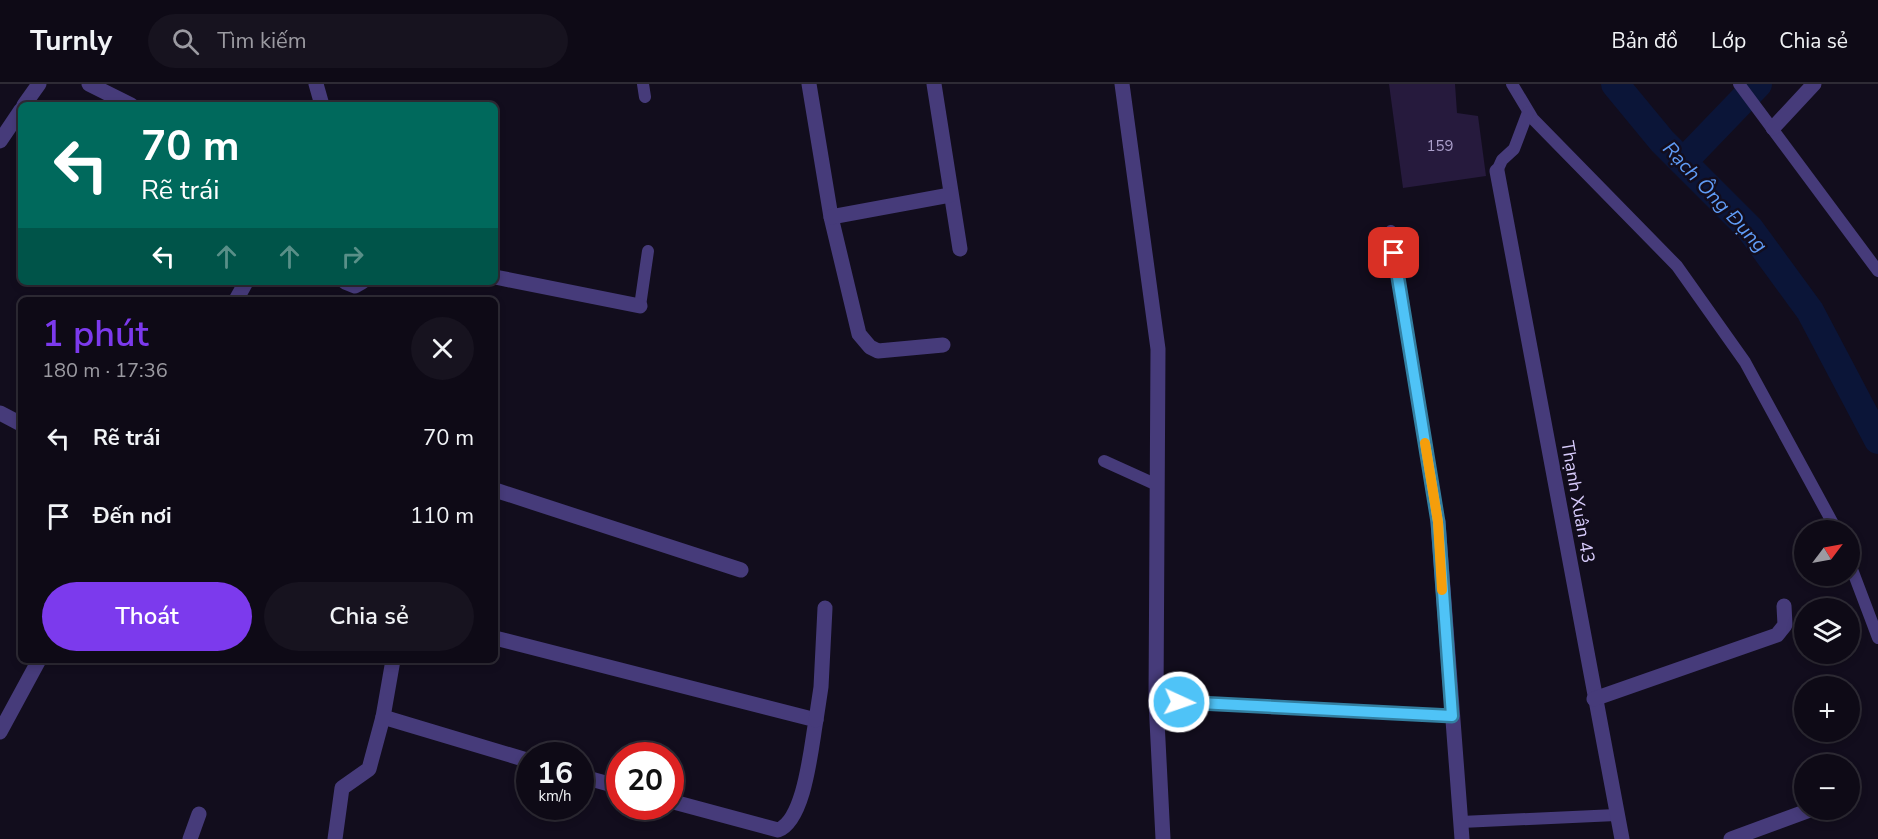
<!DOCTYPE html>
<html lang="vi">
<head>
<meta charset="utf-8">
<style>
	:root { --surface:#0e0a16; --page:#17131f; --text:#f1f3f6; --muted:#9b9aa1; --line:#2e2b35; --accent:#7c3aed }
	body { margin:0; font-family:"Nunito Sans",sans-serif; background:var(--page); color:var(--text); height:100vh; display:flex; flex-direction:column; font-size:22px; white-space:nowrap }
	* { box-sizing:border-box; margin:0 }
	p { font-size:20px; color:var(--muted) }
	.icon { flex:none; width:33px; height:33px; fill:none; stroke:currentColor; stroke-width:2; stroke-linecap:round; stroke-linejoin:round }
	.map { position:relative; flex:1; overflow:hidden }
	.side { position:absolute; left:18px; top:213px; width:480px; height:366px; display:flex; flex-direction:column; background:var(--surface); border-radius:9px; box-shadow:0 3px 9px #0003,0 0 0 2px var(--line) }
	.side>* { flex:none }
	.guide { position:absolute; left:18px; top:18px; width:480px; height:183px; border-radius:9px; box-shadow:0 3px 9px #0003,0 0 0 2px var(--line); background:#00695c; color:#fff; overflow:hidden }
	.needle { width:39px; rotate:58deg }
	.controls { position:absolute; left:1794px; top:436px; display:grid; gap:12px }
	.controls a { display:grid; place-items:center; width:66px; height:66px; border-radius:50%; background:var(--surface); box-shadow:0 3px 9px #0003,0 0 0 2px var(--line); font-size:30px }
	.speed { position:absolute; left:516px; top:658px; display:flex; gap:12px; font-size:30px; font-weight:700; text-align:center }
	.speed>* { display:grid; place-content:center; width:78px; height:78px; border-radius:50%; background:var(--surface); box-shadow:0 3px 9px #0003,0 0 0 2px var(--line); line-height:1 }
	.speed small { font-size:15px; font-weight:400 }
	.speed .limit { border:9px solid #d22; background:#fff; color:#111 }
	.pin { position:absolute; display:grid; place-items:center; width:51px; height:51px; color:#fff; margin:-26px; border-radius:12px; box-shadow:0 3px 9px #0006 }
	.me { position:absolute; width:66px; margin:-33px; rotate:93deg; stroke-linejoin:round; filter:drop-shadow(0 0 4px #0008) }
	.turn { display:flex; align-items:center; gap:21px; height:126px; padding:0 24px; font-size:27px }
	.turn .icon { width:78px; height:78px; stroke-width:2.5 }
	.turn b { display:block; font-size:42px; line-height:51px }
	.lanes { display:flex; align-items:center; height:57px; padding:0 24px; background:#0003; justify-content:center; gap:30px; direction:ltr }
	.lanes .off { opacity:.35 }
	.round { display:grid; place-items:center; flex:none; width:63px; height:63px; border-radius:32px; background:var(--page) }
	.headline { display:flex; align-items:center; justify-content:space-between; height:102px; padding:0 24px }
	h1 { font-size:36px; font-weight:600; line-height:45px; color:var(--accent) }
	.cta { display:flex; gap:12px; margin-top:auto; padding:12px 24px }
	.cta a { flex:1; height:69px; border-radius:36px; background:var(--accent); color:#fff; font-size:24px; font-weight:600; line-height:69px; text-align:center }
	.cta a+a { background:var(--page); color:var(--text) }
	ul { padding:0; list-style:none }
	li { display:flex; align-items:center; gap:18px; height:78px; padding:0 24px }
	li div { flex:1 }
	li b { display:block; font-size:22px }
	li em { font-style:normal }
	header { display:flex; align-items:center; gap:36px; box-sizing:border-box; height:84px; padding:0 30px; background:var(--surface); border-bottom:2px solid var(--line) }
	header strong { font-size:28px }
	nav { display:flex; gap:33px; margin-inline-start:auto; font-size:21px }
	.search { width:420px; height:54px; background:var(--page); display:flex; align-items:center; gap:15px; box-sizing:border-box; padding:0 21px; border-radius:33px; color:var(--muted); font-size:22px }
	.map>svg:first-child { display:block }
</style>
</head>
<body>
<header>
<strong>Turnly</strong>
<div class="search"><svg class="icon" aria-label="search" viewBox="0 0 24 24"><circle cx="10" cy="10" r="6"/><path d="M15 15l6 6"/></svg>Tìm kiếm</div>
<nav><a>Bản đồ</a><a>Lớp</a><a>Chia sẻ</a></nav>
</header>
<div class="map">
<svg width="1878" height="755" viewBox="0 0 1878 755">
	<rect width="100%" height="100%" fill="#120d1d"/>
	<g fill="none" stroke-linecap="round" stroke-linejoin="round">
		<g stroke="#0b1538" stroke-width="28">
			<polyline points="1615,0 1662,57 1750,145 1810,227 1878,356"/>
			<polyline points="1683,78 1758,0"/>
		</g>
	</g>
	<polygon fill="#261a3d" points="1389,0 1455,0 1457,29 1478,32 1486,92 1403,104"/>
	<g fill="none" stroke-linecap="round" stroke-linejoin="round">
		<g stroke="#463b7a" stroke-width="12">
			<polyline points="643,0 645,13"/>
			<polyline points="1512,0 1533,35 1677,182 1745,278 1837,447"/>
			<polyline points="1739,0 1878,187"/>
			<polyline points="1497,87 1502,76 1514,65 1528,28"/>
			<polyline points="1391,147 1438,438"/>
			<polyline points="640,222 648,167"/>
			<polyline points="1104,377 1157,401"/>
			<polyline points="1850,480 1878,554"/>
			<polyline points="1156,617 1452,632"/>
			<polyline points="1461,738 1616,731"/>
		</g>
		<g stroke="#463b7a" stroke-width="15">
			<polyline points="89,0 131,21"/>
			<polyline points="316,0 322,21"/>
			<polyline points="809,0 831,133 859,250 870,263 878,267 943,261"/>
			<polyline points="934,0 960,165"/>
			<polyline points="1122,0 1158,265 1156,617 1163,755"/>
			<polyline points="24,21 39,0"/>
			<polyline points="1773,44 1814,0"/>
			<polyline points="0,57 21,26"/>
			<polyline points="1497,87 1622,755"/>
			<polyline points="831,133 950,111"/>
			<polyline points="495,193 640,222"/>
			<polyline points="345,198 355,202 362,198"/>
			<polyline points="236,216 246,198"/>
			<polyline points="0,329 21,340"/>
			<polyline points="495,406 741,486"/>
			<polyline points="1438,438 1462,755"/>
			<path d="M495,554L816,636C811,663 805,736 778,746L670,717"/>
			<polyline points="1594,615 1777,551 1785,541 1784,522"/>
			<polyline points="383,633 530,677"/>
			<polyline points="816,636 821,603 825,524"/>
			<polyline points="0,648 39,576"/>
			<polyline points="580,692 620,703"/>
			<polyline points="190,755 199,730"/>
			<polyline points="335,755 342,704 369,685 383,633 393,576"/>
			<polyline points="1731,755 1810,726"/>
		</g>
	</g>
	<g fill="none" stroke-linecap="round" stroke-linejoin="round">
		<defs>
			<polyline id="route" points="1179,618 1452,632 1438,438 1394,169"/>
		</defs>
		<use href="#route" stroke="#337fa1" stroke-width="15"/>
		<use href="#route" stroke="#4fc3f7" stroke-width="10"/>
		<polyline stroke="#f59e0b" stroke-width="10" points="1425,359 1438,438 1442,506"/>
	</g>
	<g text-anchor="middle" dominant-baseline="central" stroke-width="5" stroke-linejoin="round" paint-order="stroke">
		<g font-size="15" fill="#aca0cc">
			<text x="1440" y="62">159</text>
		</g>
		<g font-size="18" fill="#d8ccfc" stroke="#120d1d">
			<text transform="translate(1578 418) rotate(80)">Thạnh Xuân 43</text>
		</g>
		<g font-size="20" font-style="italic" fill="#609cf6" stroke="#120d1d">
			<text transform="translate(1715 113) rotate(47)">Rạch Ông Đụng</text>
		</g>
	</g>
</svg>
<div class="controls">
<a><svg class="needle" viewBox="-14 -14 28 28"><path d="M0-13l5 13h-10z" fill="#e53935"/><path d="M0 13l5-13h-10z" fill="#9b9aa1"/></svg></a>
<a><svg class="icon" aria-label="layers" viewBox="0 0 24 24"><path d="M12 4l9 5-9 5-9-5zM3 14l9 5 9-5"/></svg></a>
<a>+</a>
<a>−</a>
</div>
<div class="speed"><div>16<small>km/h</small></div><div class="limit">20</div></div>
<div class="pin" style="left:1394px;top:169px;background:#d93025"><svg class="icon" aria-label="arrive" viewBox="0 0 24 24"><path d="M6 21V4h12l-3 4 3 4H6"/></svg></div>
<svg class="me" style="left:1179px;top:618px" viewBox="-20 -20 40 40"><circle r="17" fill="#4fc3f7" stroke="#fff" stroke-width="3"/><path d="M0-11L8 9 0 5-8 9z" fill="#fff"/></svg>
<div class="guide">
<div class="turn"><svg class="icon" aria-label="left" viewBox="0 0 24 24"><path d="M17 20v-9H6M10 6l-5 5 5 5"/></svg><div><b>70 m</b>Rẽ trái</div></div>
<div class="lanes"><svg class="icon" aria-label="left" viewBox="0 0 24 24"><path d="M17 20v-9H6M10 6l-5 5 5 5"/></svg><svg class="icon off" aria-label="ahead" viewBox="0 0 24 24"><path d="M12 20V5M6 11l6-6 6 6"/></svg><svg class="icon off" aria-label="ahead" viewBox="0 0 24 24"><path d="M12 20V5M6 11l6-6 6 6"/></svg><svg class="icon off" aria-label="right" viewBox="0 0 24 24"><path d="M7 20v-9h11M14 6l5 5-5 5"/></svg></div>
</div>
<section class="side">
<div class="headline"><div><h1>1 phút</h1><p>180 m · 17:36</p></div><a class="round"><svg class="icon" aria-label="close" viewBox="0 0 24 24"><path d="M6 6l12 12M18 6L6 18"/></svg></a></div>
<ul>
<li><svg class="icon" aria-label="left" viewBox="0 0 24 24"><path d="M17 20v-9H6M10 6l-5 5 5 5"/></svg><div><b>Rẽ trái</b></div><em>70 m</em></li>
<li><svg class="icon" aria-label="arrive" viewBox="0 0 24 24"><path d="M6 21V4h12l-3 4 3 4H6"/></svg><div><b>Đến nơi</b></div><em>110 m</em></li>
</ul>
<div class="cta"><a>Thoát</a><a>Chia sẻ</a></div>
</section>
</div>
</body>
</html>
